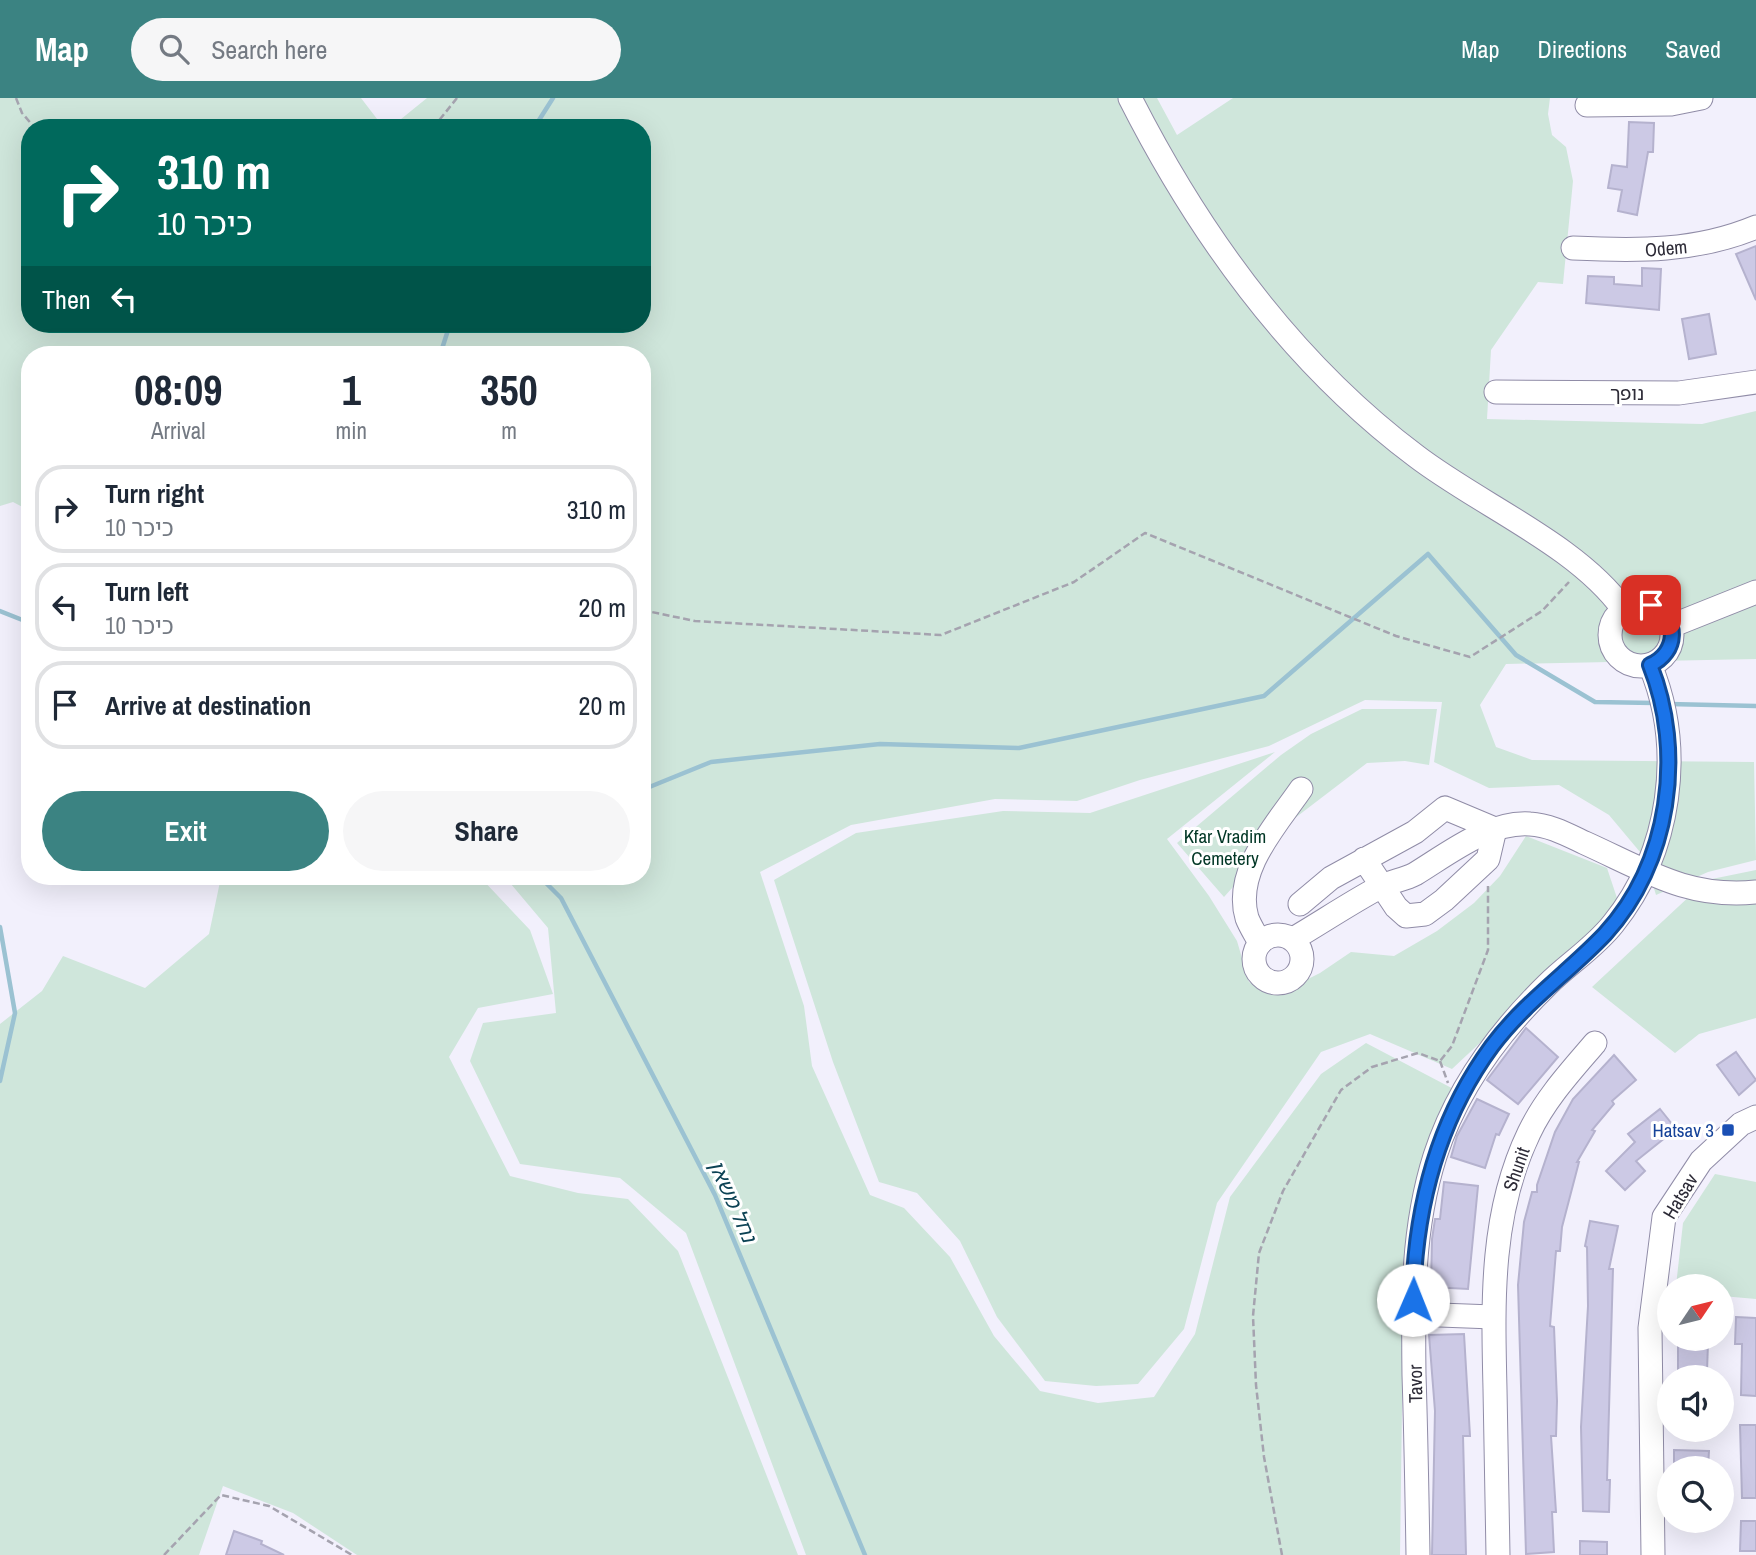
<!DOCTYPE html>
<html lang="en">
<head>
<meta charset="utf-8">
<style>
	:root { --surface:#fff; --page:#f6f6f7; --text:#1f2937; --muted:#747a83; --line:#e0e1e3; --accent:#3b8382 }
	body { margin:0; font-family:"Archivo Narrow","Noto Sans Hebrew",sans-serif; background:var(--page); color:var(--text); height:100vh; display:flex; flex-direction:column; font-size:26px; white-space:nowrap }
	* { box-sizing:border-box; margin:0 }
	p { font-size:23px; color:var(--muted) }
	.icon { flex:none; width:38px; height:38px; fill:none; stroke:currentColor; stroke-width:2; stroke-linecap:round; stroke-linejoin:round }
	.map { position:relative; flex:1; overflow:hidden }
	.sheet { position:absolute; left:21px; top:248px; width:630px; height:539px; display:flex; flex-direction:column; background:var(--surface); border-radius:28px; box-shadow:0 7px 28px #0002 }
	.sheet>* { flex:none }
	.guide { position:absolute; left:21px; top:21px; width:630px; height:214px; border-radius:28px; box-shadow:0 7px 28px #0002; background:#00695c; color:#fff; overflow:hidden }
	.needle { width:46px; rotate:55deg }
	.tools { position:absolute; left:1657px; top:1176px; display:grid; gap:14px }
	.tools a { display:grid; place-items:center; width:77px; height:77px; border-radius:50%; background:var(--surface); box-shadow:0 7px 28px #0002; font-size:35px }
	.pin { position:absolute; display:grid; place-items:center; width:60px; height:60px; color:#fff; margin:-30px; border-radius:14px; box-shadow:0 4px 10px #0006 }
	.me { position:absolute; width:77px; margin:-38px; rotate:1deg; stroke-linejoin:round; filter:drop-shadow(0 0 5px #0008) }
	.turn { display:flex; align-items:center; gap:24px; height:147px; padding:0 21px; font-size:32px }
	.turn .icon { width:91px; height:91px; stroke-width:2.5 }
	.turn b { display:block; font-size:49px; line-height:60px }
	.then { display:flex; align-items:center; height:66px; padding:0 21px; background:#0003; gap:14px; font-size:26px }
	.eta { display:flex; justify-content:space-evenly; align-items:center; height:119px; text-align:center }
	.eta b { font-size:42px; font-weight:700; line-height:49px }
	.cta { display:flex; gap:14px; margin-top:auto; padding:14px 21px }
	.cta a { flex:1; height:80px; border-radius:42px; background:var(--accent); color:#fff; font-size:28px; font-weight:700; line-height:80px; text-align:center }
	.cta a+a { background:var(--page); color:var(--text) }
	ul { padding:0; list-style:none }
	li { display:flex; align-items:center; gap:21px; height:88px; margin:0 14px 10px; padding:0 7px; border:4px solid var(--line); border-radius:28px }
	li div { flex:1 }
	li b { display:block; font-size:26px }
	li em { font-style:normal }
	header { display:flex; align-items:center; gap:42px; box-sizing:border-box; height:98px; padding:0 35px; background:var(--accent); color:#fff }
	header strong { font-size:33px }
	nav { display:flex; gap:38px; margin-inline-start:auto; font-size:24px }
	.search { width:490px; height:63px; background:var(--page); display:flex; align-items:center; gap:18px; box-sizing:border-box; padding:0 24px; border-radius:38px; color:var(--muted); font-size:26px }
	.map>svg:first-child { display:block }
</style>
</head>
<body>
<header>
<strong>Map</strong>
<div class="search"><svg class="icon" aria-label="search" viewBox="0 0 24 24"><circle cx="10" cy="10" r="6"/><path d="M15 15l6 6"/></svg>Search here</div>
<nav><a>Map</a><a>Directions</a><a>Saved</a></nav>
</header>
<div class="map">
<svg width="1756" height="1457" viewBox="0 0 1756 1457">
	<rect width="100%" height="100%" fill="#f2f0fc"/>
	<g fill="#cfe6db">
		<polygon points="0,0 361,0 384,30 30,30 30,226 642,226 642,30 390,30 427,0 1157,0 1177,37 1233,0 1550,0 1548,16 1552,37 1566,49 1573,83 1563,186 1538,184 1491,252 1487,321 1702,326 1756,313 1756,561 1506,566 1480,607 1496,649 1532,662 1754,664 1756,762 1708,774 1656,797 1645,760 1609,717 1559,687 1489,690 1434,664 1442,604 1365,602 1269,648 1140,682 1077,703 995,701 851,727 760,774 804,908 812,968 870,1097 904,1110 950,1159 994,1238 1040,1293 1098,1305 1154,1299 1195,1236 1230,1099 1321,976 1366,945 1463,996 1431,1050 1403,1238 1400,1457 806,1457 686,1135 620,1080 520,1066 470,963 483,925 556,915 548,830 505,779 642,779 642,257 30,257 30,413 13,404 0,408"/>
		<polygon points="1362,611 1437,611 1429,667 1405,663 1367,665 1295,720 1224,799 1177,745 1281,657 1311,636"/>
		<polygon points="1275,654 1167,741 1209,798 1237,843 1249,884 1278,896 1320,875 1351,854 1394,858 1437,833 1474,805 1500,778 1526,738 1607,770 1623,818 1595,837 1452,971 1370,936 1321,954 1217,1105 1184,1231 1138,1286 1096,1288 1045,1283 997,1219 960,1143 917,1095 879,1084 833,964 774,782 856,735 1003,713 1090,715"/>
		<polygon points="1756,772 1756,920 1699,936 1675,955 1592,889 1707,782"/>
		<polygon points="221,779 480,779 530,832 553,896 478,910 449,959 510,1078 578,1095 628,1101 678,1153 798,1457 357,1457 293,1415 223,1388 199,1457 0,1457 0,926 42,893 63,858 145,890 209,836"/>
		<polygon points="1715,1076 1756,1084 1756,1201 1722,1198 1722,1188 1676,1188 1683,1125"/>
	</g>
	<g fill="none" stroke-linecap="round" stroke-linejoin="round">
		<g stroke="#9bc2d2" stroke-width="4.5">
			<polyline points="534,30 553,0"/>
			<polyline points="440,257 450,226"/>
			<polyline points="0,513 30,525"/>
			<polyline points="1669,606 1756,608"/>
			<polyline points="642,692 711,664 880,646 1019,650 1264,598 1428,456 1516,557 1595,604 1654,605"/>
			<polyline points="540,779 561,800 715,1097 865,1457"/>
			<polyline points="0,829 15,915 0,983"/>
		</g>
	</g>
	<g fill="#ccc9e5" stroke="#b5b2ce" stroke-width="2">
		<polygon points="1629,24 1654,25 1653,54 1648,54 1637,117 1618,113 1622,92 1608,90 1612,67 1627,69"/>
		<polygon points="1756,148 1756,202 1736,156"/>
		<polygon points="1642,170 1661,171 1659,212 1586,205 1588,178 1614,179 1614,186 1642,188"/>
		<polygon points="1709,216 1716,256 1689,261 1682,221"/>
		<polygon points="1526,930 1558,959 1518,1006 1487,982"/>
		<polygon points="1736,954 1756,982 1739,997 1717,967"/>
		<polygon points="1614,957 1636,982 1612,1003 1614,1006 1592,1032 1595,1033 1577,1064 1579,1064 1562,1129 1560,1153 1556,1153 1550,1228 1554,1229 1557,1303 1556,1338 1551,1338 1556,1414 1552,1414 1554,1454 1526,1456 1518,1187 1524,1124 1532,1094 1537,1094 1537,1087 1555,1034 1573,1001"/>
		<polygon points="1477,1001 1509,1016 1499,1037 1496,1036 1485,1070 1451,1059 1457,1038"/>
		<polygon points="1660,1011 1676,1031 1636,1063 1645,1073 1625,1092 1606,1073 1635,1044 1628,1036"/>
		<polygon points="1444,1084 1478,1088 1468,1191 1431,1189 1432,1141 1435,1121 1440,1121"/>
		<polygon points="1590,1123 1618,1128 1609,1171 1613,1171 1607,1382 1610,1382 1609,1414 1583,1413 1581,1329 1588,1208 1587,1149 1585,1148"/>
		<polygon points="1736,1219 1756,1220 1756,1298 1741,1297 1742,1246 1735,1246"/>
		<polygon points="1464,1236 1470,1338 1463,1338 1466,1457 1432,1457 1435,1313 1429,1237"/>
		<polygon points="1678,1245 1708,1245 1707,1273 1678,1272"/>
		<polygon points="1740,1327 1756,1327 1756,1400 1742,1400"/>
		<polygon points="1674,1352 1709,1353 1708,1370 1674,1370"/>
		<polygon points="1741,1423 1756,1423 1756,1453 1740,1453"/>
		<polygon points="234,1433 262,1443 261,1446 284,1457 226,1457"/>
		<polygon points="1580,1443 1607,1444 1607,1457 1580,1457"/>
	</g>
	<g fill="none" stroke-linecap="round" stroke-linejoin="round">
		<defs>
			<g id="minor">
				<path d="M1130,0C1200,138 1291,264 1416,358C1480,407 1577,447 1623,511"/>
				<polyline points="1587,7 1671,6 1701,0"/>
				<path d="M1573,150C1637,153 1696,154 1756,129"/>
				<polyline points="1496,294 1679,295 1756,284"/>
				<circle cx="1641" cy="537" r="31"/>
				<polyline points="1671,528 1756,494"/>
				<polyline points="1300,806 1331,780 1415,734 1445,710 1495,731 1488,761 1444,802 1425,816 1406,818 1396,809 1364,761"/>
				<circle cx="1278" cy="861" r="24"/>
				<path d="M1293,841C1322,824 1350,805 1380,789C1391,783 1404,782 1415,776C1448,756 1489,723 1530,726C1550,727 1568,737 1585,745C1645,772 1688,801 1756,794"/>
				<path d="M1260,845C1256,837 1250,828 1247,820C1233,773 1277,726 1301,691"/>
				<polyline points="1413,1216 1493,1219"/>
				<path d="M1418,1457C1417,1397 1416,1337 1414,1277C1413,1202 1412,1131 1435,1058C1456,993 1498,935 1547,887C1568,866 1594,850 1613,826C1671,754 1685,651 1650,567"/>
				<path d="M1498,1457C1497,1402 1496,1347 1495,1291C1493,1204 1490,1116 1529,1035C1545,1001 1571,973 1595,945"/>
				<polyline points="1653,1457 1650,1230 1664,1119 1701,1063 1741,1026 1756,1019"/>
			</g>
		</defs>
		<use href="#minor" stroke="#908ca7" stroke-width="25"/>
		<g stroke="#a5a3af" stroke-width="2.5" stroke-dasharray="7 3.5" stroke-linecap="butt">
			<polyline points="16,0 22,15 35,30"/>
			<polyline points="433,30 457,0"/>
			<polyline points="642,512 695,523 941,537 1074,484 1145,435 1396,538 1470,559 1542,513 1569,484"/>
			<polyline points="1440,963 1448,985"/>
			<polyline points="164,1457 221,1397 269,1408 352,1457"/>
			<polyline points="1282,1457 1264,1359 1256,1287 1253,1218 1259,1155 1283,1093 1341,992 1372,969 1418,955 1440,963 1452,948 1488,852 1488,788"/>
		</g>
		<use href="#minor" stroke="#fff" stroke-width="23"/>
	</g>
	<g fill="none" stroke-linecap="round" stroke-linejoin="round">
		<defs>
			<path id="route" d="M1413,1202C1415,1111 1437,1023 1492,948C1525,904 1568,875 1605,836C1670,765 1685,654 1650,567C1678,555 1680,520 1651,507"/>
		</defs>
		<use href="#route" stroke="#114b97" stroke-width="18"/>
		<use href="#route" stroke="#1a73e8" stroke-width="12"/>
	</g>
	<rect fill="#1a4fb4" stroke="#fff" stroke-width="2.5" x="1721" y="1025" width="14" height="14" rx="3.5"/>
	<g text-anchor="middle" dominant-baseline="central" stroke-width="6" stroke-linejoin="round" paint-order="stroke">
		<g font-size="19" fill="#2d2b37" stroke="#fff">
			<text transform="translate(1666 150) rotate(-5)">Odem</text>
			<text x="1627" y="295">נופך</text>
			<text transform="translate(1516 1071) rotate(-71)">Shunit</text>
			<text transform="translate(1680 1098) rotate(-59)">Hatsav</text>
			<text transform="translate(1415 1286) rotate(-91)">Tavor</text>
		</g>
		<g font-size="19" fill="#013625" stroke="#fff">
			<text x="1225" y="738">Kfar Vradim<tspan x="1225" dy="22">Cemetery</tspan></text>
		</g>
		<g font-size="19" fill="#164399" stroke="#fff" text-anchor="end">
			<text x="1714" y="1032">Hatsav 3</text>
		</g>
		<g font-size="21" font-style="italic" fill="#0c4254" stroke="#fff">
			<text transform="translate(733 1103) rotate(66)">נחל משאן</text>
		</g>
	</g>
</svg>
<div class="tools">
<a><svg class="needle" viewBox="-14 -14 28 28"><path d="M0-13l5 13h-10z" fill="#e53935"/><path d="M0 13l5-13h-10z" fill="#747a83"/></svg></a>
<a><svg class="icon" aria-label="sound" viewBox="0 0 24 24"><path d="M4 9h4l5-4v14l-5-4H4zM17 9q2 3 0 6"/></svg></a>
<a><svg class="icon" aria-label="search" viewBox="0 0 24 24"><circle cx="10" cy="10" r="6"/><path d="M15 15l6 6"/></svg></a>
</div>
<div class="pin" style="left:1651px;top:507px;background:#d93025"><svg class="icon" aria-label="arrive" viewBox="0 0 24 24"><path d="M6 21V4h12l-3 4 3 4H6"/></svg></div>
<svg class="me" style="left:1413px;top:1202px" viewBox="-20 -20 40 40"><circle r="19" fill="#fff"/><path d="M0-13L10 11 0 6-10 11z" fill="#1a73e8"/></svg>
<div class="guide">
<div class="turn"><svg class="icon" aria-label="right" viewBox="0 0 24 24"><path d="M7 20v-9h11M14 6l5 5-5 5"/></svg><div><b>310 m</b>כיכר 10</div></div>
<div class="then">Then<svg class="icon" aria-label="left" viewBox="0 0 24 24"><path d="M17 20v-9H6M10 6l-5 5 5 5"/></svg></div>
</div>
<section class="sheet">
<div class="eta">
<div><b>08:09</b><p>Arrival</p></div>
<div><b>1</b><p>min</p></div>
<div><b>350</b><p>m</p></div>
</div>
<ul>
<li><svg class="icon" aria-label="right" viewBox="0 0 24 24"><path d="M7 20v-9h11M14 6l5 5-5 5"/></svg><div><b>Turn right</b><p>כיכר 10</p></div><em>310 m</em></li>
<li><svg class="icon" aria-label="left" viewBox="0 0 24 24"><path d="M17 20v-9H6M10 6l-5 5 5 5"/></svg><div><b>Turn left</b><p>כיכר 10</p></div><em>20 m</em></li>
<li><svg class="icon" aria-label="arrive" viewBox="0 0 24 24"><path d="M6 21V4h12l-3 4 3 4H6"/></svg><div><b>Arrive at destination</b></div><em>20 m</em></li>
</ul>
<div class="cta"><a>Exit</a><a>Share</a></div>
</section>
</div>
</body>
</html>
